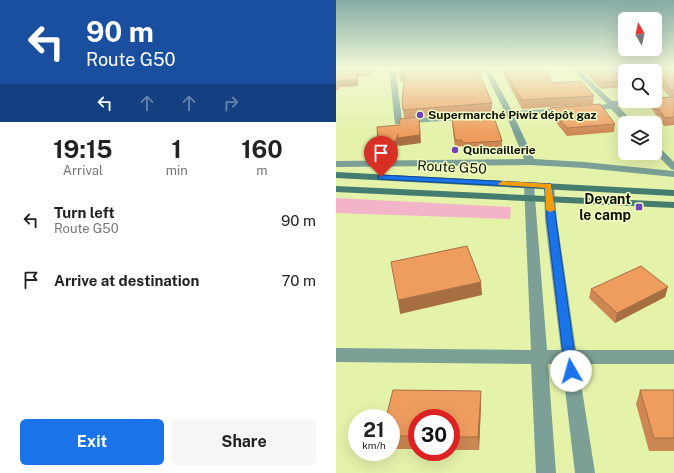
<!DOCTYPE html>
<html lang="en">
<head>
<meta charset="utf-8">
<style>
	body { margin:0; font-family:"Public Sans",sans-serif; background:#f6f6f6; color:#222; height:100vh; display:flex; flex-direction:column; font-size:15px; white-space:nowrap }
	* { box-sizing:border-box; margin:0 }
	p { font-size:13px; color:#767676 }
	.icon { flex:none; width:22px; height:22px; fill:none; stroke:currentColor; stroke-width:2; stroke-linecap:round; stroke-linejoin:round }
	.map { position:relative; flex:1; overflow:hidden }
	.side { display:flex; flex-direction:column; background:#fff; width:336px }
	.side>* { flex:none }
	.guide { background:#1a4fa0; color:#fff; overflow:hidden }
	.needle { width:26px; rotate:351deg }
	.buttons { position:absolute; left:282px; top:12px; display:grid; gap:8px }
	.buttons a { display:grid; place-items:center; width:44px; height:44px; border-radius:6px; background:#fff; box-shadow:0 4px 16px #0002; font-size:20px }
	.speed { position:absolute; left:12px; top:409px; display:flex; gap:8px; font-size:20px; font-weight:700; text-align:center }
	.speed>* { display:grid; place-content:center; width:52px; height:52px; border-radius:50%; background:#fff; box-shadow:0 4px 16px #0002; line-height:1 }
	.speed small { font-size:10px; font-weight:400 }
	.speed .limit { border:6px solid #d22; background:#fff; color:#111 }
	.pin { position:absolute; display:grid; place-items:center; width:34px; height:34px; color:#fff; margin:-41px -17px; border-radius:50% 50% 50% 0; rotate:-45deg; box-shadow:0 0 4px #0007 }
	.pin .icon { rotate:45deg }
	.me { position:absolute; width:44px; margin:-22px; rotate:353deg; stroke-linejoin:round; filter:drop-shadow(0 0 3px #0008) }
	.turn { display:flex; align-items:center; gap:14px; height:84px; padding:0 20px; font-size:18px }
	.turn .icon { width:52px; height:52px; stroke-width:2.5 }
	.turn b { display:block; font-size:28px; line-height:34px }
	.lanes { display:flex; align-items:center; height:38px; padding:0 20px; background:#0003; justify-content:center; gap:20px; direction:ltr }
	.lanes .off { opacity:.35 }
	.eta { display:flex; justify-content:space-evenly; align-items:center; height:68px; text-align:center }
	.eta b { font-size:24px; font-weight:700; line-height:28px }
	.primary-button { display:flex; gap:8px; margin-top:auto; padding:8px 20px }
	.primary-button a { flex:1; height:46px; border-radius:6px; background:#1a73e8; color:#fff; font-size:16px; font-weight:700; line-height:46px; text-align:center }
	.primary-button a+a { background:#f6f6f6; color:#222 }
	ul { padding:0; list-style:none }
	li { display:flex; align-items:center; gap:12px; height:60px; padding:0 20px }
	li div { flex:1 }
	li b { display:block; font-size:15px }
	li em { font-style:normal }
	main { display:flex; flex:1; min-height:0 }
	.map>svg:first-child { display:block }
</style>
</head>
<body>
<main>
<section class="side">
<div class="guide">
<div class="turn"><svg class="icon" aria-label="left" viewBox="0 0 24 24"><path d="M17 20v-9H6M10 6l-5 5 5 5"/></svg><div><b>90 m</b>Route G50</div></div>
<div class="lanes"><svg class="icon" aria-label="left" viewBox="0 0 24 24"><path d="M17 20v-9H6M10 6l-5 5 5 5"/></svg><svg class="icon off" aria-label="ahead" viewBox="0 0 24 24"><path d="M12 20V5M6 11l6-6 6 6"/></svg><svg class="icon off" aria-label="ahead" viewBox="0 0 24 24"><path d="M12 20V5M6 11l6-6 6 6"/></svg><svg class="icon off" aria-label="right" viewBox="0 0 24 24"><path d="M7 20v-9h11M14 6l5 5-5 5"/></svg></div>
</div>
<div class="eta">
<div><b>19:15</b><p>Arrival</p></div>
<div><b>1</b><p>min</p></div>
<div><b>160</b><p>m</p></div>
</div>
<ul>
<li><svg class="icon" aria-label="left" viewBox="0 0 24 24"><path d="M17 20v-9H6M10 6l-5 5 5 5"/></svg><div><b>Turn left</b><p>Route G50</p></div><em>90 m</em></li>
<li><svg class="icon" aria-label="arrive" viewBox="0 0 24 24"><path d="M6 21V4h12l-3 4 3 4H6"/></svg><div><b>Arrive at destination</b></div><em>70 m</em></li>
</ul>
<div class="primary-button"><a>Exit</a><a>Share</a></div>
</section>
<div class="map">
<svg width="338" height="473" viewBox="0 0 338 473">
	<rect width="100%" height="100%" fill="#e4f2aa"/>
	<polygon fill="#f3b4c9" points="0,198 175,207 174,219 0,213"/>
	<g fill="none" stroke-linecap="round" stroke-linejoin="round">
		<g fill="#7ca096" fill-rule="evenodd">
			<polygon points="53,68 59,68 66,119 169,112 147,68 153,68 176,111 229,108 233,110 229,112 178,116 198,159 248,162 338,171 338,177 248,168 194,165 0,167 0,161 188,159 171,117 59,124"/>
			<polygon points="235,68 241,68 276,101 319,101 319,99 338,99 338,103 281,105 298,123 289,123 275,109 247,111 247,107 271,104"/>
			<polygon points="319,145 322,146 338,162 338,170 335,169 319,153"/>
			<polygon points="193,182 198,185 211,350 225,350 209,220 208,186 213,183 218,186 221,220 240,350 338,350 338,364 242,364 259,473 239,473 226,364 212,364 220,473 200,473 195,364 0,362 0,348 195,350 188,185"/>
		</g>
		<g fill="#447c6f" fill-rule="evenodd">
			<polygon points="0,172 338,190 338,196 0,178"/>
			<polygon points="0,186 338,202 338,208 0,192"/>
		</g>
	</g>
	<g fill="#cd8752">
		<polygon points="0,68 36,68 36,76 22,77 22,86 3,87 3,90 0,90"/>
		<polygon points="64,68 156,103 156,112 68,118 66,101 68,81 64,81 63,74"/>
		<polygon points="164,68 207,68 217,83 258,96 257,104 186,109"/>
		<polygon points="245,68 338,68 338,125 328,126 313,105 314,101 319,101 334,97 322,83 289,71 289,87 265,89"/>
		<polygon points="319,83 324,90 323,98 319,98"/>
		<polygon points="214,108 279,124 278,132 231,136 214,115"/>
		<polygon points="116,123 166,141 166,147 128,149 126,146 119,147"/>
		<polygon points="255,289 329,297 279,323 253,298"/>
		<polygon points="304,390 338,390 338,451 313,451 300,404"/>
		<polygon points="145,405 143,450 115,450 115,418 81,418 81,449 55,449 55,418"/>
	</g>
	<g fill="#a76e42">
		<polygon points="35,68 36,68 36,76 35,70"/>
		<polygon points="21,71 22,77 22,86 3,87 3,90 1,83 2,81"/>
		<polygon points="83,117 85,143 63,146 62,144 61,149 44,151 42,143 62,134"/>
		<polygon points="145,282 146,295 64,314 62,300"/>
		<polygon points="332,287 329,297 279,323 281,313"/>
		<polygon points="145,391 145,405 143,450 142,437"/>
	</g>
	<g fill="#ee9d5f" stroke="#a76e42">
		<polygon points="0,68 35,68 35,70 21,71 21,79 2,81 1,83 0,83"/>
		<polygon points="64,68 141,68 156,103 67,110 66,101 69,74 63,74"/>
		<polygon points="168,68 207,68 217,83 245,81 258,96 186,100"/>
		<polygon points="252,68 338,68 338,90 335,90 324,76 320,75 319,83 319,71 289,71 289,81 266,82"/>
		<polygon points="319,83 324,90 321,90 319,92"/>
		<polygon points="338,97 338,117 329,118 317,101 319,101 319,98"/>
		<polygon points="264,104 279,124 231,128 214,108"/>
		<polygon points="157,114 166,141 127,143 126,140 119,140 116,117"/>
		<polygon points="83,117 84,135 61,138 62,134 60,141 42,143 41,127 63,125 64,119"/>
		<polygon points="131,246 145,282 62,300 55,262"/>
		<polygon points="305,266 332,287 281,313 255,289"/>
		<polygon points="57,390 145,391 142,437 115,437 115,418 81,418 81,436 55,436 55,418 50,418"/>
		<polygon points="304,390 338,390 338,438 318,438"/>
	</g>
	<linearGradient id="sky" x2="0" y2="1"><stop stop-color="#85aca4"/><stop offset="0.51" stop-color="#f3f9d9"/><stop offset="1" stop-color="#f3f9d9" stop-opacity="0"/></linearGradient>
	<rect width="338" height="134" fill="url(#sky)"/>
	<polygon fill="#1a73e8" stroke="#114b97" points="45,175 215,184 241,371 240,375 235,376 231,375 229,371 211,220 209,188 42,179 41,177"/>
	<polygon fill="#f59e0b" points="166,181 215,184 219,210 214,212 210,210 209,188 163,185 162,184"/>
	<g fill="#7143bb" stroke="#f2fec5" stroke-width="1.5">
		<circle cx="84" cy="115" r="4"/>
		<circle cx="119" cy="150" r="4"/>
		<rect x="299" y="203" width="8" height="8" rx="2"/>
	</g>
	<g text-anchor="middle" stroke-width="3" stroke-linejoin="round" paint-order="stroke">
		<g font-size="12" font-weight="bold" fill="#0e1100" stroke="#f2fec5" text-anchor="start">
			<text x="92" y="119">Supermarché Piwiz dépôt gaz</text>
			<text x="127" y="154">Quincaillerie</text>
		</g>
		<g font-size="14" fill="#0e1100" stroke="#f2fec5">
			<text transform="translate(116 167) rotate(3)" y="5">Route G50</text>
		</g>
		<g font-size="14" font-weight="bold" fill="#0e1100" stroke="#f2fec5" text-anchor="end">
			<text x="295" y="204">Devant<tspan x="295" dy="16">le camp</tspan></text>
		</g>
	</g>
</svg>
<div class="buttons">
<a><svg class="needle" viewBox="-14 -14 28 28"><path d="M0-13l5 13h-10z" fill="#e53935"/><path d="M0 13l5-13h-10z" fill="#767676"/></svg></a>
<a><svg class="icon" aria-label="search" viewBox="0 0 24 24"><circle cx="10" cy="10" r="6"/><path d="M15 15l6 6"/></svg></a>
<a><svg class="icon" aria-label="layers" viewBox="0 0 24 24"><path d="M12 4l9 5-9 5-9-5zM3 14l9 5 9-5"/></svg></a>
</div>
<div class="speed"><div>21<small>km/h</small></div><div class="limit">30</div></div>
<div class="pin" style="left:45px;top:177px;background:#d93025"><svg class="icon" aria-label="arrive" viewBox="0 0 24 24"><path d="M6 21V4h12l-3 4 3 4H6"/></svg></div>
<svg class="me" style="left:235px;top:371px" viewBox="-20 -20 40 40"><circle r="19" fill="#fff"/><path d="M0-13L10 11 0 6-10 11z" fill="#1a73e8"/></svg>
</div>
</main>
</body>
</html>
